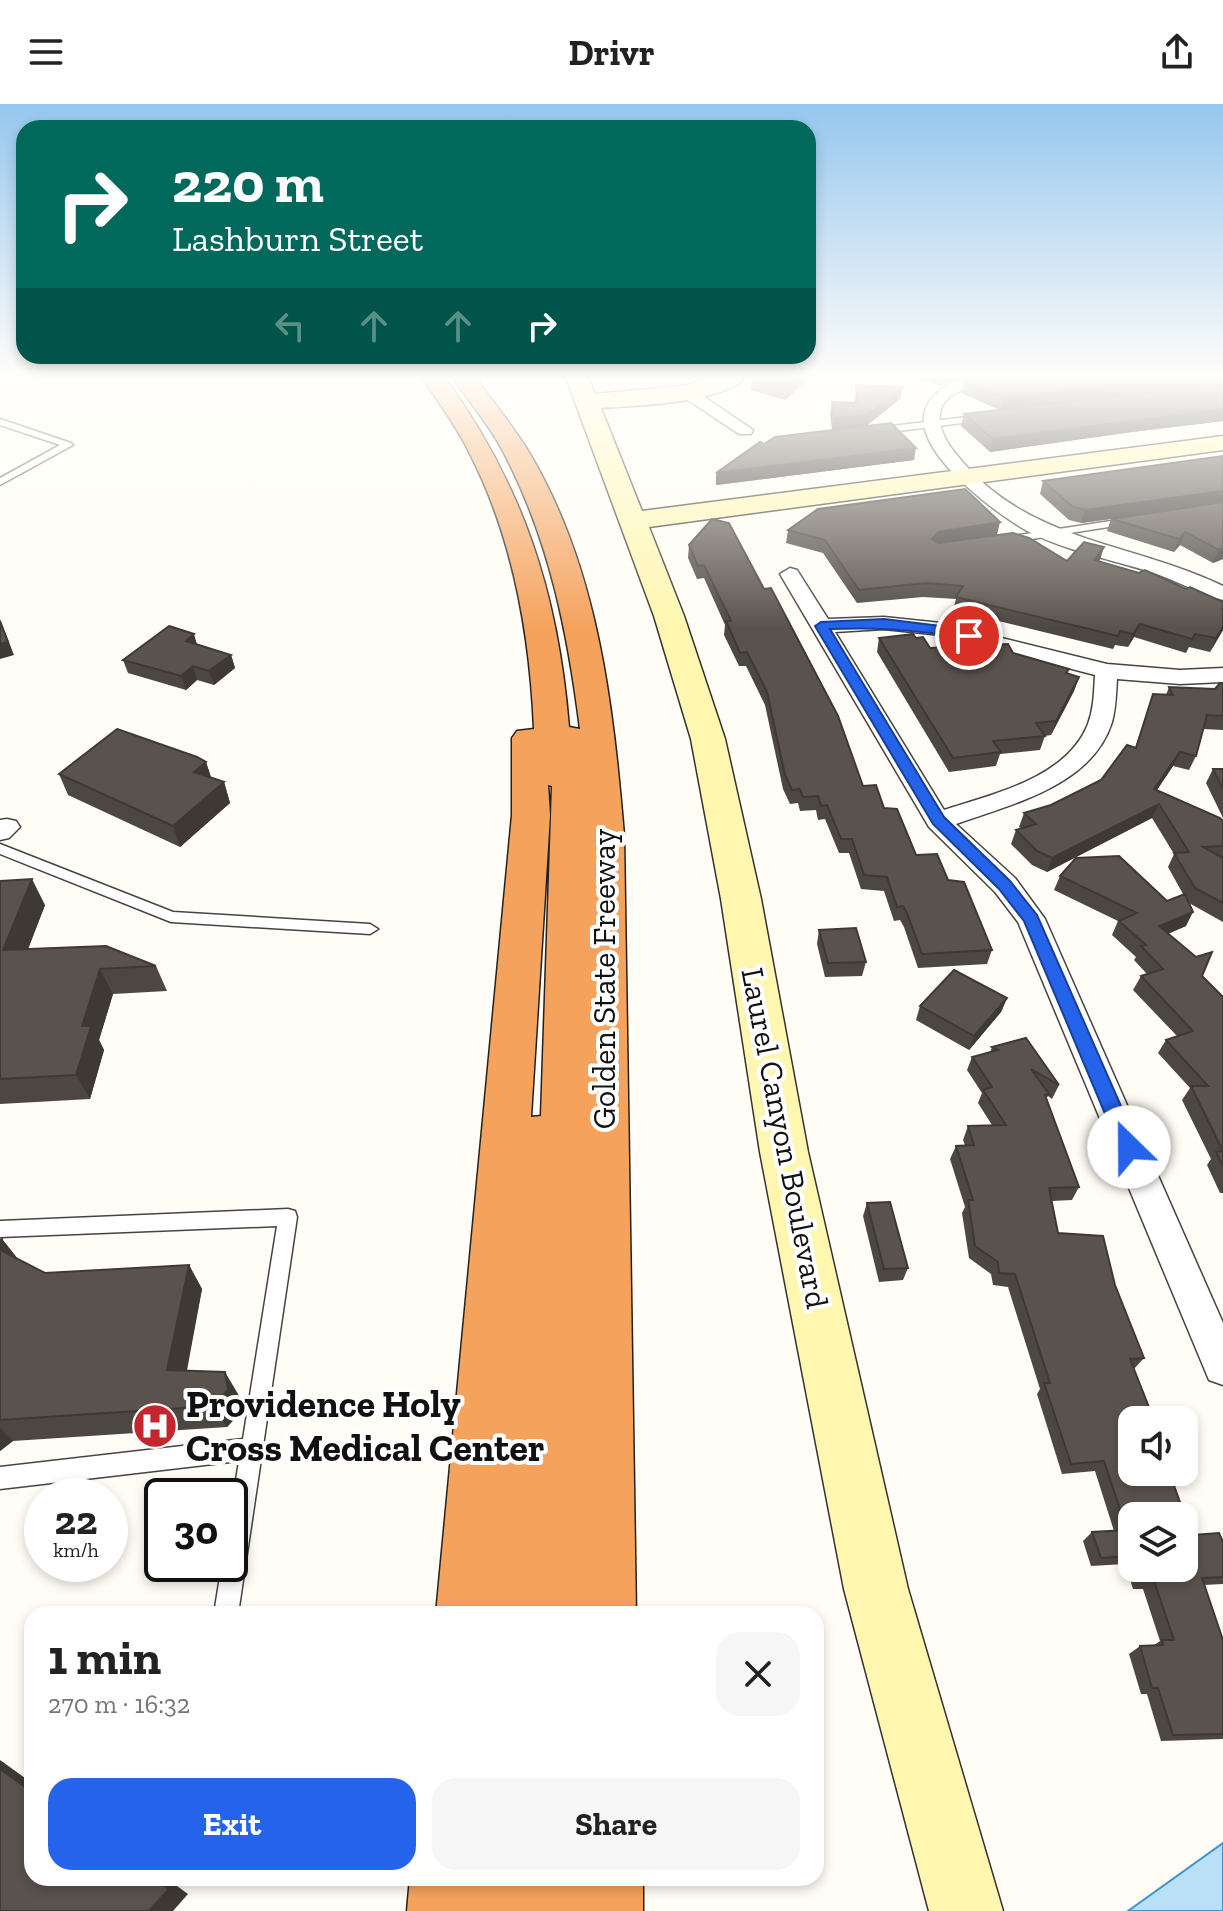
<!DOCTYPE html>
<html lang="en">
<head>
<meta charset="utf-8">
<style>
	body { margin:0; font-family:"Zilla Slab",serif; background:#f6f6f6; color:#222; height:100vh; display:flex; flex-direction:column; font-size:30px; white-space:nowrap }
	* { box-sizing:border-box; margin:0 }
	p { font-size:26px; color:#767676 }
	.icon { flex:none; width:44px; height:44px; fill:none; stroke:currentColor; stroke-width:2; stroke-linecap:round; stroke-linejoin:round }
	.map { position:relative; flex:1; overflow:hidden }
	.sheet { position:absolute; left:24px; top:1502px; width:800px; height:280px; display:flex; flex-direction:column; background:#fff; border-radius:24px; box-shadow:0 4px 12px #0003 }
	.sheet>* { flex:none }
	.top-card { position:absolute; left:16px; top:16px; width:800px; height:244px; border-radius:24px; box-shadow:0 4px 12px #0003; background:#00695c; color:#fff; overflow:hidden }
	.buttons { position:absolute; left:1118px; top:1302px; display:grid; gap:16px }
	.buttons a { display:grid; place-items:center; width:80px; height:80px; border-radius:16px; background:#fff; box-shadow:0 4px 12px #0003; font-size:40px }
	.speed { position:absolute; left:24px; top:1374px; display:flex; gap:16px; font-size:40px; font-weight:700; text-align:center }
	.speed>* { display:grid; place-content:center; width:104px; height:104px; border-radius:50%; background:#fff; box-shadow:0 4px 12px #0003; line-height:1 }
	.speed small { font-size:20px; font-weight:400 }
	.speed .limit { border:4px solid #111; border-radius:12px; background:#fff; color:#111 }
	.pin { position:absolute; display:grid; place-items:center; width:68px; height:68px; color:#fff; margin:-34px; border:4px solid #fff; border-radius:50%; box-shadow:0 2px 8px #0007 }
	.me { position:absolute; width:88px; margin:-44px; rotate:337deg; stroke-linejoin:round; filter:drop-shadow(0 0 6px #0008) }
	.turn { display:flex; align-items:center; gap:28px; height:168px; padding:0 24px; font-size:36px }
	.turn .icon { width:104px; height:104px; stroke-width:2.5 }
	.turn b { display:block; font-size:56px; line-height:68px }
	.lanes { display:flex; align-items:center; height:76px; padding:0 24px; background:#0003; justify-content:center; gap:40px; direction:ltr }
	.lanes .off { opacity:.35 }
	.round { display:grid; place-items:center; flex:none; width:84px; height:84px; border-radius:24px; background:#f6f6f6 }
	.overview { display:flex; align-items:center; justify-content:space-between; height:136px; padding:0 24px }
	h1 { font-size:48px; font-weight:700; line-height:60px }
	.cta { display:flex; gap:16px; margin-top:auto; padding:16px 24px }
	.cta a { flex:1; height:92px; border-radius:24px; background:#2563eb; color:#fff; font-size:32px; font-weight:700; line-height:92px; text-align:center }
	.cta a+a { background:#f6f6f6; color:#222 }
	header { display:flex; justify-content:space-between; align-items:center; height:104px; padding:0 24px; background:#fff; font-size:36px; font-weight:700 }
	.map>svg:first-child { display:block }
</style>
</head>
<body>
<header><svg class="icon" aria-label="menu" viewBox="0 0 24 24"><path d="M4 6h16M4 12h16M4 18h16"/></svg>Drivr<svg class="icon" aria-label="share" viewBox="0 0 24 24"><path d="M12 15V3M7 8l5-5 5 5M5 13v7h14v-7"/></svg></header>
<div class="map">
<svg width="1223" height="1807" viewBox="0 0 1223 1807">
	<rect width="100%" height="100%" fill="#fffdf5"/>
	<polygon fill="#b9e0f7" stroke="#3f96cf" stroke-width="2" points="1223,1739 1223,1807 1128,1807"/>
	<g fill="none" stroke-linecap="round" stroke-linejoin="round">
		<g stroke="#444" stroke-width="3">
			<g id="lane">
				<polygon points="983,311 987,314 986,316 875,330 871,327 875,324"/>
				<polygon points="0,315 71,339 73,341 0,381 0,374 60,341 0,321"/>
				<polygon points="1130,414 1134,415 1134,419 1007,439 1002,436 1007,433"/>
				<polygon points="0,740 173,808 370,820 378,825 370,830 171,818 0,750"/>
				<polygon points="288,1105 295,1107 297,1113 238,1510 214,1510 222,1460 230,1460 230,1414 239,1357 0,1385 0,1363 243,1335 277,1122 0,1133 0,1117"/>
			</g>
		</g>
		<g stroke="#444" stroke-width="3">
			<g id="street">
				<path d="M968 271H991C977 284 949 284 941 305 936 321 947 339 956 350 1026 439 1130 437 1223 482V496C1200 490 1177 477 1154 469 1114 456 1070 448 1031 429 1000 413 908 346 926 304 933 287 952 278 968 271Z"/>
				<polygon points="688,284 694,286 753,326 751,330 739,330 682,292 680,289"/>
				<path d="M790 464 797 466 828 515 884 513 941 519 1107 560 1180 566 1223 564V578L1180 580 1117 575C1116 589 1116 604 1112 618 1092 682 1012 700 956 720L1015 774 1045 815 1223 1219V1281L1209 1276 1018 818 995 788 929 723 780 470ZM884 525 941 531 1095 571C1094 587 1094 604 1088 620 1067 674 993 690 944 706L835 528Z"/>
				<polygon points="7,715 16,717 20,723 9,734 0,736 0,716"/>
			</g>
		</g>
		<g stroke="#333" stroke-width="3">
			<path id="secondary" d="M565 271H587L595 290 683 282 718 271H748C727 299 635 302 601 304L642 407 1223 332V346L649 423 684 512 725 635 761 795 808 1048 908 1485 1003 1807H929L844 1485 760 1048 721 795 691 635 654 512Z"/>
		</g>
		<g stroke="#222" stroke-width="3">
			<g id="highway">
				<path d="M420 271H443C523 381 558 488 569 623L580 625C568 530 550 439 506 353 492 324 469 298 451 271H474C492 297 514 323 530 350 598 465 613 600 624 731L636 1510H436L512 711V634L517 627 534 625C530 530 513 433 469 348 456 321 437 296 420 271ZM548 681 552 682 541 1012 531 1013 550 711Z"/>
				<polygon points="410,1774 643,1774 643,1807 407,1807"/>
			</g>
		</g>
		<use href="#lane" fill="#fff" fill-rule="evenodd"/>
		<use href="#street" fill="#fff" fill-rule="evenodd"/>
		<use href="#secondary" fill="#fff6b0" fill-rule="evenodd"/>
		<use href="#highway" fill="#f5a25d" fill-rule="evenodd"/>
	</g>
	<g fill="#4d4742" fill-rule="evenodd">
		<polygon points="760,271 812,271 785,296 751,286 752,274"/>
		<polygon points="907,271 962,271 940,282"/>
		<polygon points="1223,271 1223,279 1000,306 961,289 964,278"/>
		<polygon points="1223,280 1223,317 1132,328 990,348 961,322 964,310"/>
		<polygon points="856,281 900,295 866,322 914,356 716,381 764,340 832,326 830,310 832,298 855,298"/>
		<polygon points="1223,352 1223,455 1213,459 1180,441 1174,448 1107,427 1111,415 1081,419 1069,416 1040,390 1043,377"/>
		<polygon points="712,415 863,682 884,704 916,751 948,776 992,846 987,860 918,864 904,823 900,816 894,817 884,787 861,785 849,749 839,749 825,715 818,716 816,706 800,707 798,699 790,700 783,685 765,601 746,562 739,562 724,531 725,521 704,474 697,475 688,454 689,441"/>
		<polygon points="788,426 997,431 1067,457 1099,457 1223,498 1223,526 1210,548 1189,543 1186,549 1134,533 1128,543 1115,541 1113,545 953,506 956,495 923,493 857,499 823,449 786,439"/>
		<polygon points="879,534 916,534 930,544 1013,549 1069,565 1067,570 1079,573 1074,587 1051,631 1045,632 1040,646 1000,650 996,662 949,668 877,548"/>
		<polygon points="198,541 231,551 235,564 214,581 197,576 186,586 128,569 123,556"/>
		<polygon points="1223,580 1223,626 1203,625 1196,652 1189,666 1173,662 1157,686 1223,717 1223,818 1189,799 1186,822 1168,830 1202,872 1223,893 1223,1089 1220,1089 1207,1061 1211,1055 1182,996 1190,984 1158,949 1166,936 1177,932 1133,886 1141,872 1147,870 1134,856 1136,853 1112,831 1118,817 1054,786 1060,772 1167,797 1183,790 1168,763 1174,750 1152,714 1047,768 1032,761 1011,740 1016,726 1021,724 1019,723 1024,709 1051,701 1101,676 1135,644 1153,590 1166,591 1169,583 1215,585"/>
		<polygon points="206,658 211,674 224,678 230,699 180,743 68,691 59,670"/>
		<polygon points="1213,665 1223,665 1223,714 1206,679"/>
		<polygon points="0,777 45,801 28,845 156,862 167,887 113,890 99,936 104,946 90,995 0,1000"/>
		<polygon points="819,826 866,858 862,872 825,873 817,840"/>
		<polygon points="1007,894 1001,908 969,946 916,916 920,902"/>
		<path d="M992 943 1059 981 1052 995 1048 992 1046 995 1079 1083 1072 1096 1052 1097 1058 1129 1115 1181 1144 1254 1134 1265 1132 1368H1184V1336L1193 1360 1183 1369 1169 1370 1192 1431 1223 1438V1480L1204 1481 1223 1536V1635L1161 1637 1147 1590H1141L1129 1550 1140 1542H1153L1160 1537 1143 1485H1133L1125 1460 1091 1462 1083 1437 1092 1428 1114 1427 1095 1367 1062 1370 1037 1290 1040 1285 1008 1183 993 1181 991 1170 969 1154 962 1109 965 1103 950 1055 956 1042 965 1041 963 1036 968 1022 992 1021 978 999 982 989 967 966 972 953 990 949ZM1132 1412 1184 1464H1132Z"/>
		<polygon points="867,1099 908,1164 903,1176 879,1178 863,1112"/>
		<polygon points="2,1135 18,1155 45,1169 189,1161 202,1185 186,1267 238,1290 242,1307 227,1323 13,1337 0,1347 0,1136"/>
	</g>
	<g fill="#3f3936">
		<polygon points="800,271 812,271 785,296 786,284"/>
		<polygon points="943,271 962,271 940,282"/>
		<polygon points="1196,271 1223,271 1223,279 1000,306 1003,294"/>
		<polygon points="903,283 900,295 866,322 832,326 834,314"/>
		<polygon points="1223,305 1223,317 1132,328 990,348 993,335"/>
		<polygon points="916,344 914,356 716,381 716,369"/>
		<polygon points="1223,387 1223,399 1081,419 1085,406"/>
		<polygon points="1000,418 997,431 935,441 932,435 938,428"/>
		<polygon points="1185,428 1180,441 1174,448 1179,435"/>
		<polygon points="1104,443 1100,456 1090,469 1094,456"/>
		<polygon points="1223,444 1223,455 1213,459 1219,446"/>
		<polygon points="0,515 14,551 0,555"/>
		<polygon points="1140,520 1134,533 1128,543 1133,530"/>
		<polygon points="1223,523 1223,526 1210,548 1216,534"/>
		<polygon points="194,530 198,544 186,537"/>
		<polygon points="231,551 235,564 214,581 209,567"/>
		<polygon points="193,562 197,576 186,586 181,572"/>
		<polygon points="1079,573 1074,587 1051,631 1056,617"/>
		<polygon points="1180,648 1173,662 1148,699 1154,685"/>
		<polygon points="206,658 213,679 194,668"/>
		<polygon points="224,678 230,699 180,743 173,722"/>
		<polygon points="1159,700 1152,714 1047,768 1052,754"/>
		<polygon points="32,775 45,801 18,871 3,846"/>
		<polygon points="1193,808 1186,822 1152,836 1159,822"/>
		<polygon points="100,865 113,890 99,936 104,946 90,995 76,971 82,922"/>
		<polygon points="1007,894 1001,908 969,946 974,932"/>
		<polygon points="2,1135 21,1159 2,1147"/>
		<polygon points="189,1161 202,1185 183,1288 167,1266"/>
		<polygon points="225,1268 238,1290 242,1307 227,1323 213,1302"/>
		<polygon points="0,1324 13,1337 0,1347"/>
		<polygon points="0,1656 32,1679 32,1688 0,1665"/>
		<polygon points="153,1774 166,1774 188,1790 173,1807 149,1807"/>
	</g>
	<g fill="#5a524d" stroke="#3f3936" stroke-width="2">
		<polygon points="760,271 800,271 786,284 752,274"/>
		<polygon points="979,271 1196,271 1003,294 964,278"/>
		<polygon points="1223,280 1223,305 993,335 964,310"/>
		<polygon points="856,281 903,283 868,310 834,314 832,298 858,299"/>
		<polygon points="891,319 916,344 716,369 760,338 764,340 775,333"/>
		<polygon points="1223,352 1223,387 1085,406 1073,403 1043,377"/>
		<polygon points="965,385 1000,418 938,428 932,435 938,439 1013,429 1029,434 1067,457 1084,438 1104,443 1094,456 1139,469 1145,466 1186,485 1190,483 1223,498 1223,504 1221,505 1223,505 1223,523 1216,534 1195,530 1192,535 1140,520 1133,530 1120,527 1118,532 956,493 963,482 926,479 859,486 825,436 788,426 818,405"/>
		<polygon points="1223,398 1223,444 1219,446 1185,428 1179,435 1112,415"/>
		<polygon points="712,415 729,419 764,485 771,484 838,612 863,682 876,681 884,704 897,705 916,751 937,750 948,776 964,778 992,846 922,850 907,809 903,802 897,803 887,773 864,771 852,735 841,735 827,701 821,702 818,692 803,693 800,685 792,686 785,671 767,588 747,548 740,549 726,517 731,517 704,461 698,462 689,441"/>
		<polygon points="0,517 8,538 0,540"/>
		<polygon points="169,522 194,530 186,537 231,551 209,567 193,562 181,572 123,556"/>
		<polygon points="913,530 916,534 923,533 930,544 1008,540 1013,549 1069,565 1066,569 1079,573 1056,617 1036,619 1045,632 993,637 1001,648 953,654 879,534"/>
		<polygon points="1220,579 1223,580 1223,612 1207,611 1196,652 1180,648 1154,685 1220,714 1223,717 1223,742 1203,743 1223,754 1223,799 1195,784 1174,749 1189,748 1159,700 1052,754 1037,747 1016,726 1036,720 1024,709 1051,701 1101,676 1127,641 1136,644 1153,590 1173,591 1169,583 1215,585"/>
		<polygon points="117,625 197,653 206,658 194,668 224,678 173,722 59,670"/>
		<polygon points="1213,665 1223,665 1223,685"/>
		<polygon points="1119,752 1167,797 1185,790 1193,808 1159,822 1196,853 1212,848 1202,872 1223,893 1223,1047 1191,982 1208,982 1166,936 1193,927 1141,872 1163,865 1141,842 1146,841 1119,817 1137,809 1060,772 1076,754"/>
		<polygon points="32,775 3,846 106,842 156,862 100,865 82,922 91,922 76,971 0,975 0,777"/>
		<polygon points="856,824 866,858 828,859 819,826"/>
		<polygon points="954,866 1007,894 974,932 920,902"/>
		<polygon points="1026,934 1059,981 1031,965 1049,990 1045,991 1079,1083 1049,1084 1058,1129 1103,1132 1115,1181 1144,1254 1130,1255 1154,1316 1132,1316 1132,1368 1169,1368 1192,1431 1219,1429 1223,1438 1223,1473 1202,1474 1223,1536 1223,1630 1173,1631 1158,1584 1152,1584 1140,1542 1163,1541 1162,1536 1174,1536 1154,1477 1144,1477 1140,1464 1184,1464 1184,1412 1132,1412 1132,1452 1101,1454 1092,1428 1127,1426 1104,1357 1071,1360 1044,1279 1050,1279 1015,1170 999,1169 998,1158 975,1142 968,1096 973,1096 956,1042 974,1041 968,1022 1006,1021 983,986 992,983 972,953 998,946 992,943"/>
		<polygon points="1223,1047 1223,1062 1216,1048"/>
		<polygon points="890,1098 908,1164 884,1165 867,1099"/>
		<polygon points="2,1135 2,1147 45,1169 189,1161 167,1266 225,1268 228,1286 213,1302 0,1316 0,1136"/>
		<polygon points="1184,1336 1193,1360 1184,1360"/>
		<polygon points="0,1665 32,1688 32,1774 153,1774 169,1785 149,1807 0,1807"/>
	</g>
	<linearGradient id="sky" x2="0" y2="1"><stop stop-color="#95c6ee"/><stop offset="0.52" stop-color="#fffefa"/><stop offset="1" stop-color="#fffefa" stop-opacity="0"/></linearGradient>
	<rect width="1223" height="524" fill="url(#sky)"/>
	<path fill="#2563eb" stroke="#184099" stroke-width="2" d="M884 515 941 522 975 532 969 536C922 525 877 523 830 525L944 713 1010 777 1037 811 1139 1043 1136 1049 1129 1052 1122 1049 1119 1043 1024 817 999 785 933 720 815 522 821 518Z"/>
	<defs>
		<g id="hospital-disc" transform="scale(2.3)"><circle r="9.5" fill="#c4262e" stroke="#fff"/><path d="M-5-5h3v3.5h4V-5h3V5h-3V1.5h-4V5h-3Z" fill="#fff"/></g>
	</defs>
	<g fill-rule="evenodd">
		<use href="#hospital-disc" x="155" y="1322"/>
	</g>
	<g text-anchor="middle" stroke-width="8" stroke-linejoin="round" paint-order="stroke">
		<g font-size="32" fill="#111" stroke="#fff">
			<text transform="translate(604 875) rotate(-90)" y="11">Golden State Freeway</text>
			<text transform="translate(785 1034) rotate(79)" y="11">Laurel Canyon Boulevard</text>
		</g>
		<g font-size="38" font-weight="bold" fill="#111" stroke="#fff" text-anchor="start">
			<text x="186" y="1313">Providence Holy<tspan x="186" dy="44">Cross Medical Center</tspan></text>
		</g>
	</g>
</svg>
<div class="buttons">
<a><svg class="icon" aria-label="sound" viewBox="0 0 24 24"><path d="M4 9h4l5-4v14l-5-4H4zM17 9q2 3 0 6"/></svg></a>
<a><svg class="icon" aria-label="layers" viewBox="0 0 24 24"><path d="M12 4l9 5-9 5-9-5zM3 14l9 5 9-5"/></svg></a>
</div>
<div class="speed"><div>22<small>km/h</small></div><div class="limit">30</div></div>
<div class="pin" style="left:969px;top:532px;background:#d93025"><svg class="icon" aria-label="arrive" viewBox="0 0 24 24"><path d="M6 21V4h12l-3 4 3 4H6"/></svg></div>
<svg class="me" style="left:1129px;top:1043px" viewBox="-20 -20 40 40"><circle r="19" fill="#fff"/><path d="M0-13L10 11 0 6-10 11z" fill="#2563eb"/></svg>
<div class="top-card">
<div class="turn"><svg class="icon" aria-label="right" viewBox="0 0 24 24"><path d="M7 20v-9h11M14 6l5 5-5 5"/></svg><div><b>220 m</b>Lashburn Street</div></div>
<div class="lanes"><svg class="icon off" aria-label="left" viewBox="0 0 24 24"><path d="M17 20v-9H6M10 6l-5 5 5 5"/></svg><svg class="icon off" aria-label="ahead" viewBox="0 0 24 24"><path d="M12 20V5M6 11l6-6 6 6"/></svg><svg class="icon off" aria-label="ahead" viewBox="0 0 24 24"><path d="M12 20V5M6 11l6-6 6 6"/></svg><svg class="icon" aria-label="right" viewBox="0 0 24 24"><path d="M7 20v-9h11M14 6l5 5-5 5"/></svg></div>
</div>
<section class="sheet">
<div class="overview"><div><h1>1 min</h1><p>270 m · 16:32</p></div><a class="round"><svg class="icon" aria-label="close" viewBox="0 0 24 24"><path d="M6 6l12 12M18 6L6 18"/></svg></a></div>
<div class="cta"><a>Exit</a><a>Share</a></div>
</section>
</div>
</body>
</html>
